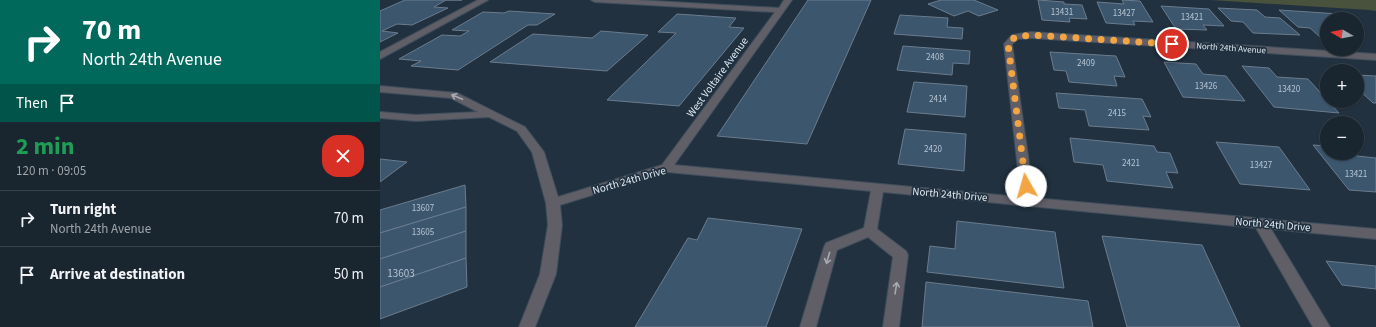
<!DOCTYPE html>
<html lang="en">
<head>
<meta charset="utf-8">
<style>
	body { margin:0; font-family:"Source Sans 3",sans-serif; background:#26313b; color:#f1f3f6; height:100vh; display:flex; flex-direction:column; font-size:15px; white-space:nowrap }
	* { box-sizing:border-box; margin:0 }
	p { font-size:13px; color:#9fa5aa }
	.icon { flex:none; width:22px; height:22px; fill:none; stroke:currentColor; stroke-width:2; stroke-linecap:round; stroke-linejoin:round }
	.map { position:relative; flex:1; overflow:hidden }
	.details { display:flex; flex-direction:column; background:#19252f; width:380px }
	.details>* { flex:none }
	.guide { background:#00695c; color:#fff; overflow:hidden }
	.needle { width:26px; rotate:279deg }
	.fabs { position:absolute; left:940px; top:12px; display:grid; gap:8px }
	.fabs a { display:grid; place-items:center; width:44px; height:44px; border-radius:50%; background:#19252f; box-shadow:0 1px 3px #0004,0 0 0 1px #37424b; font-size:20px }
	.pin { position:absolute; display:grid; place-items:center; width:34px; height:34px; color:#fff; margin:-17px; border:2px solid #fff; border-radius:50%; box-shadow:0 1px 4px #0007 }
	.me { position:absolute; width:44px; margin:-22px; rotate:353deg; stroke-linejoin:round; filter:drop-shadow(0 0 3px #0008) }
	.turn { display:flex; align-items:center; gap:14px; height:84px; padding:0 16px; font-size:18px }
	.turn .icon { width:52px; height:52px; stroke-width:2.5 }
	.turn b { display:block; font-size:28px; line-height:34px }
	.then { display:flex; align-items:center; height:38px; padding:0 16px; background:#0003; gap:8px; font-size:15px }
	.round { display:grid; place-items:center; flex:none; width:42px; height:42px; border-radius:16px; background:#26313b }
	.headline { display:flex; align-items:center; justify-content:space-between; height:68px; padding:0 16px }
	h1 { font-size:24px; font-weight:700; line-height:30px; color:#1e9e55 }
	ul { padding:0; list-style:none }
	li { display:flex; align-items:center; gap:12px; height:56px; padding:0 16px; border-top:1px solid #37424b }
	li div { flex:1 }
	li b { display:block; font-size:15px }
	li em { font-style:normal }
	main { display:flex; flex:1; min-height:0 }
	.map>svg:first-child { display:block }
</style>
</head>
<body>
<main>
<section class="details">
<div class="guide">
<div class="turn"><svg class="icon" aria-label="right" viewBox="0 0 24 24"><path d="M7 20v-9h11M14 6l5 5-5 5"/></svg><div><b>70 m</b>North 24th Avenue</div></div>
<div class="then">Then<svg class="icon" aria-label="arrive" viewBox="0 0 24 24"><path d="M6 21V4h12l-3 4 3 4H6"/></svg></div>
</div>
<div class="headline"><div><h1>2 min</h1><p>120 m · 09:05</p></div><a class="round" style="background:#d93025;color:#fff"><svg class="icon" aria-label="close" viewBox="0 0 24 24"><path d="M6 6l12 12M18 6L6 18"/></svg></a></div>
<ul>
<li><svg class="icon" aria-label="right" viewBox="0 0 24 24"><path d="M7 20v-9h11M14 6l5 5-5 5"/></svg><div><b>Turn right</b><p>North 24th Avenue</p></div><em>70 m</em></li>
<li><svg class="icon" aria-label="arrive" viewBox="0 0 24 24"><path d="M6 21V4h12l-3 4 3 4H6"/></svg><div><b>Arrive at destination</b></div><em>50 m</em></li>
</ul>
</section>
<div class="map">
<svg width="996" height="327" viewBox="0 0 996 327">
	<rect width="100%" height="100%" fill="#21313f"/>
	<polygon fill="#48523c" points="830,0 996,0 996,11 989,10"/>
	<g fill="#3c566e" stroke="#6a7c8d">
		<polygon points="25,0 82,0 66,0 54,7 68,8 32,25 17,24 2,31 18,33 0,42 0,11"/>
		<polygon points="428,0 491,0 427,144 337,136"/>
		<polygon points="561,0 594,0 618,10 599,16 588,11 574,16 548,4"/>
		<polygon points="658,0 684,2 684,4 702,5 707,19 689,18 690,22 662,20"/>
		<polygon points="742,0 760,1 773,22 753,21 755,25 726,23 717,2 744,4"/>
		<polygon points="781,6 829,9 844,26 823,25 827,30 796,29"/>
		<polygon points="838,8 877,10 885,17 900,18 920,35 873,33 863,22 851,21"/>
		<polygon points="899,10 960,14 967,19 947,19 947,38 941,38 930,28 918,27"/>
		<polygon points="129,11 175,14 157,25 148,25 78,70 31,66 41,61 19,59 62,35 80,36 89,31 72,30 103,12 124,13"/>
		<polygon points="297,14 356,18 349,27 364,28 299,106 227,100 296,33 278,32"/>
		<polygon points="520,15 568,18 567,27 583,28 582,39 514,34"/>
		<polygon points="221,31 268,35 227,71 110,62 153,34 212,38"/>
		<polygon points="523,46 590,51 589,64 573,63 572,75 517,70"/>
		<polygon points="670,52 736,56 745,77 734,76 737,86 689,82 686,71 674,70"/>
		<polygon points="784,62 816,64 823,74 846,76 865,101 803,97"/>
		<polygon points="862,66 889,68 897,77 928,79 959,113 894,107"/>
		<polygon points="977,75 996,76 996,103 993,103 977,88"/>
		<polygon points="534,82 587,86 585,117 527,112"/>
		<polygon points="676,93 762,99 771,117 763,116 769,130 709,126 705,110 679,108"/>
		<polygon points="525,129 586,134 584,171 518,164"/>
		<polygon points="690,138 774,146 777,152 790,153 798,173 786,172 793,188 727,181 723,165 694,162"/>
		<polygon points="836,142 899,147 930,190 860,184"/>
		<polygon points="933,145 947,146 947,153 974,153 977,156 996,158 996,192 969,190"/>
		<polygon points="0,159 27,162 0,182"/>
		<polygon points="85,185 86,207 0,233 0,210"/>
		<polygon points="86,207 86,231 0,259 0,233"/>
		<polygon points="328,218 422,229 386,327 255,327 308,238 317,240"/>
		<polygon points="577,221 675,232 684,288 547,272 550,246 575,249"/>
		<polygon points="86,231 86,258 0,287 0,259"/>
		<polygon points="722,236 822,245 860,327 747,327"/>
		<polygon points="86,258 87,287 0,319 0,287"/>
		<polygon points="946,261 996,266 996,289 962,285"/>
		<polygon points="546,282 708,301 713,327 542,327"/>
	</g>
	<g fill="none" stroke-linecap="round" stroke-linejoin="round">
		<g stroke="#3f4e5c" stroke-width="2">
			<g id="minor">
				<polygon points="98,0 108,0 0,59 0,52"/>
				<polygon points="211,0 256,0 399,8 404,0 412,0 294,165 641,197 624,44 632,35 651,32 996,54 996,60 651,38 638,39 632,44 654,198 996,229 996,239 891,229 950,327 933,327 876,228 503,192 497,229 526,251 528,255 519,327 503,327 513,257 488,237 457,250 436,327 420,327 444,247 446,243 484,228 491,191 287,172 180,205 182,225 176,274 155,327 139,327 160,274 168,225 166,203 152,152 137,131 109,117 36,121 0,118 0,112 36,115 98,112 71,98 0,92 0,86 77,93 145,127 164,152 178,197 282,165 395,12 215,2"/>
			</g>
		</g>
		<use href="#minor" fill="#605e67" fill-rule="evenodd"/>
	</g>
	<defs><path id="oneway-shaft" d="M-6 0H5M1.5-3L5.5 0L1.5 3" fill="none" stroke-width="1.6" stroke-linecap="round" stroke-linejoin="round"/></defs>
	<g stroke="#a6aab3">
		<use href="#oneway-shaft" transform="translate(77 97) rotate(-157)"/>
		<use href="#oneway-shaft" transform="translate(448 258) rotate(106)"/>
		<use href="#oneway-shaft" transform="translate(516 288) rotate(-81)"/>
	</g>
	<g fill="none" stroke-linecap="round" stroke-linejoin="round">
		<polyline stroke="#f3a443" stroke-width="7" stroke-dasharray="0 12.6" points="646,186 628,44 635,37 651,35 792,44"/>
	</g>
	<g text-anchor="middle" stroke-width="3.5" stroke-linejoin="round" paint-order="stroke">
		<g font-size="9" fill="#b6c4d1">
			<text x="682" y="15">13431</text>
			<text x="744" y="16">13427</text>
			<text x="812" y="20">13421</text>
			<text x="555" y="60">2408</text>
			<text x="706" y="66">2409</text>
			<text x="826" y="89">13426</text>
			<text x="909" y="92">13420</text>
			<text x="558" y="102">2414</text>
			<text x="737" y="116">2415</text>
			<text x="553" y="152">2420</text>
			<text x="751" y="166">2421</text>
			<text x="881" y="168">13427</text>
			<text x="976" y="177">13421</text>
			<text x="43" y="211">13607</text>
			<text x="43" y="235">13605</text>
		</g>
		<g font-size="9" fill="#dfe9f2" stroke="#21313f">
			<text transform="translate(851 48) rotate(4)" y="3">North 24th Avenue</text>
		</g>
		<g font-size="11" fill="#dfe9f2" stroke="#21313f">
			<text transform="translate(337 77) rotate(-54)" y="4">West Voltaire Avenue</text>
			<text transform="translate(249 180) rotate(-16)" y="4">North 24th Drive</text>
			<text transform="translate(570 194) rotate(5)" y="4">North 24th Drive</text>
			<text transform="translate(893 224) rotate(5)" y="4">North 24th Drive</text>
		</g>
		<g font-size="11" fill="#b6c4d1">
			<text x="21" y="277">13603</text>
		</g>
	</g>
</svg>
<div class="fabs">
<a><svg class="needle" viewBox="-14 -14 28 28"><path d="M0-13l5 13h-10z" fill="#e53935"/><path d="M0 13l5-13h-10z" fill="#9fa5aa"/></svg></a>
<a>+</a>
<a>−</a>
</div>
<div class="pin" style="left:792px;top:44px;background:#d93025"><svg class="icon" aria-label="arrive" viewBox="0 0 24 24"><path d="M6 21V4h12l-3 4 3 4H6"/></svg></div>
<svg class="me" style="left:646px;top:186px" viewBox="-20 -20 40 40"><circle r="19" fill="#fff"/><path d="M0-13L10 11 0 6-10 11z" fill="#f3a443"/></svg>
</div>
</main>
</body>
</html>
